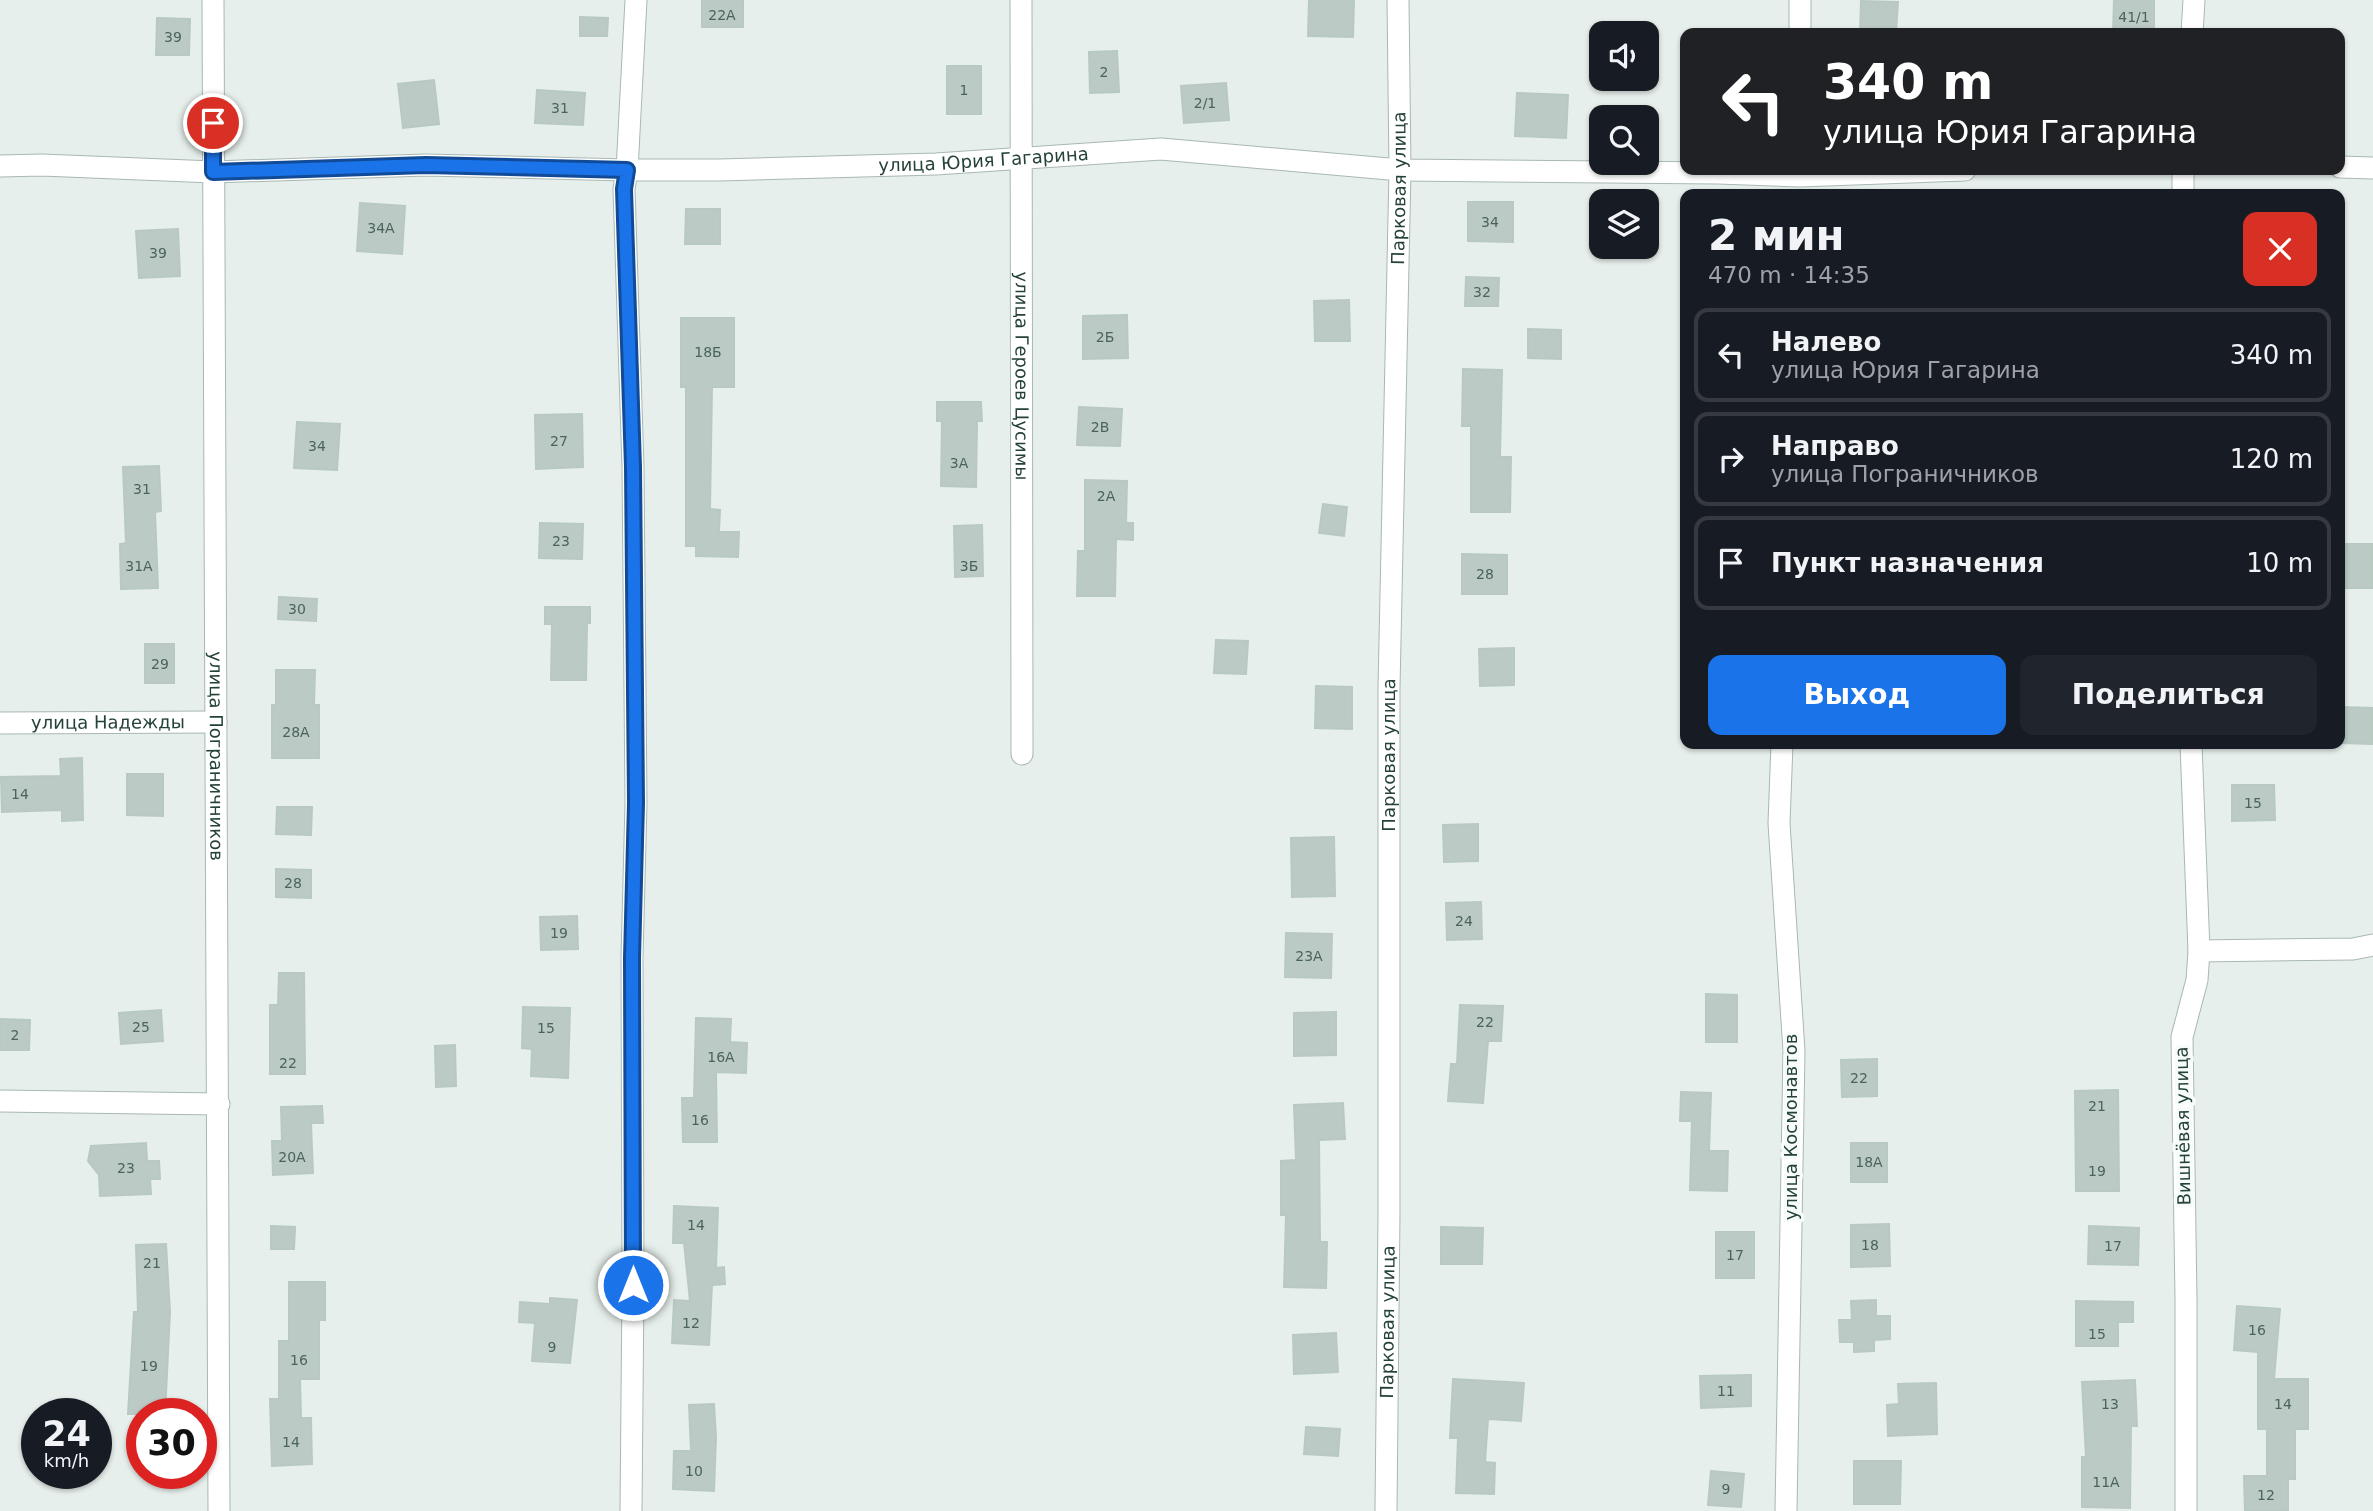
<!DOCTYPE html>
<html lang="ru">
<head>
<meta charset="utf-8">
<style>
	body { margin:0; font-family:"DejaVu Sans",sans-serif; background:#20242c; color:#f1f3f6; height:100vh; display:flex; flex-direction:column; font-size:26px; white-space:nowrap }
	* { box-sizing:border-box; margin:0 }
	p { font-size:23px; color:#9ea1a6 }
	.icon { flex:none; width:38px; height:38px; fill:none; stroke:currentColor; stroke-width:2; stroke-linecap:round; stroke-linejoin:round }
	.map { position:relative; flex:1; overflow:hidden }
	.side { position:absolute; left:1680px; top:189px; width:665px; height:560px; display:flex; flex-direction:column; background:#171b24; border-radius:14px; box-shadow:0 2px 5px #0004 }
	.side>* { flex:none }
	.hud { position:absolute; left:1680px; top:28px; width:665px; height:147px; border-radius:14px; box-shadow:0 2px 5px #0004; background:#202124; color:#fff; overflow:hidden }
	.controls { position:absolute; left:1589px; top:21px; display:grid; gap:14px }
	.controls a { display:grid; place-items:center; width:70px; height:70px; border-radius:14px; background:#171b24; box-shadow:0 2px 5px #0004; font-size:35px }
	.speed { position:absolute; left:21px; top:1398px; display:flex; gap:14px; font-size:35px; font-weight:700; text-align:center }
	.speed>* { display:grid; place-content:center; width:91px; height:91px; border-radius:50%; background:#171b24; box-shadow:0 2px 5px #0004; line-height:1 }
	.speed small { font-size:18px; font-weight:400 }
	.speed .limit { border:10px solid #d22; background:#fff; color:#111 }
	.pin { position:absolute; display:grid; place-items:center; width:60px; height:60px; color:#fff; margin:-30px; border:4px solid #fff; border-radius:50%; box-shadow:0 2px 7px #0007 }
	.me { position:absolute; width:77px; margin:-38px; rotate:0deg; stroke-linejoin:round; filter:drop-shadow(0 0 5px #0008) }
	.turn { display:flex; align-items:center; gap:24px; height:147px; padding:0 28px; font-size:32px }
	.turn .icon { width:91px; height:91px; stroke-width:2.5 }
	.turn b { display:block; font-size:49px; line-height:60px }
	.round { display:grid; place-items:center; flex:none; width:74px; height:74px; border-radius:14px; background:#20242c }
	.overview { display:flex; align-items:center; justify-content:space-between; height:119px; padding:0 28px }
	h1 { font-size:42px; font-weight:800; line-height:52px }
	.primary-button { display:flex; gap:14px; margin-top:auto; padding:14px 28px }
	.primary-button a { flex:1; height:80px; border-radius:14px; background:#1a73e8; color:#fff; font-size:28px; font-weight:800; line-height:80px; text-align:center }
	.primary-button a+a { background:#20242c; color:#f1f3f6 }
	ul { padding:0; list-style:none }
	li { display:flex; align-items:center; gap:21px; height:94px; margin:0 14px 10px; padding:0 14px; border:4px solid #363941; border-radius:14px }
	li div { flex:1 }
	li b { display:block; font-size:26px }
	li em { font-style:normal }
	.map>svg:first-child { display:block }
</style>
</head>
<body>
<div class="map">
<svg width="2373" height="1511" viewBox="0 0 2373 1511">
	<rect width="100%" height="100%" fill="#e6efeb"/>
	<g fill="#bbcac4" stroke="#b8c9c2" stroke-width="2">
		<rect x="702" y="0" width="41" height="27"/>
		<polygon points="1309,0 1354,0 1353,37 1308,36"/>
		<polygon points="2114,0 2154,0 2154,33 2113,33"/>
		<polygon points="1861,1 1898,2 1896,33 1860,33"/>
		<polygon points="580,17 608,18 607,36 580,36"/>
		<polygon points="157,18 190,19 189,55 156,55"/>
		<polygon points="1117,51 1119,92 1090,93 1089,52"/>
		<rect x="947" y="66" width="34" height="48"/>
		<polygon points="434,80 439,124 403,128 398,84"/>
		<polygon points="1226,83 1229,120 1184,123 1181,86"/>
		<polygon points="537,90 585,93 583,125 535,123"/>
		<polygon points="1517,93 1568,95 1566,138 1515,136"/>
		<polygon points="1468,202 1513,202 1513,242 1468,241"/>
		<polygon points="360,203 405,206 402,254 357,251"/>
		<polygon points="686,209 720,209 720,244 685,244"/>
		<polygon points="178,229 180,276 139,278 136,231"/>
		<polygon points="1466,277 1499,278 1498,306 1465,306"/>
		<polygon points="1349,300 1350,341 1315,341 1314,301"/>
		<polygon points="1127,315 1128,358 1083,359 1083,316"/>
		<polygon points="681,318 734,318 734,387 712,387 710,509 720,510 719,532 739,532 738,557 696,556 696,546 686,546 686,387 681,387"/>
		<polygon points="1528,329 1561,330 1561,359 1528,358"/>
		<polygon points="1463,369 1502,370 1500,457 1511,457 1510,512 1471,512 1471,426 1462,426"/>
		<polygon points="937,402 981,402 982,421 977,421 976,487 941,486 942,421 937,421"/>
		<polygon points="1079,407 1122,409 1120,446 1077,445"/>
		<polygon points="582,414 583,467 536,469 535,415"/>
		<polygon points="297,422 340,424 337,470 294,468"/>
		<polygon points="159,466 161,511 155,512 158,588 121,589 120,544 126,543 123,467"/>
		<polygon points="1085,480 1127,481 1126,523 1133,523 1133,540 1116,539 1115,596 1077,596 1078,551 1085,551"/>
		<polygon points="1323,504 1347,507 1344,536 1319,533"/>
		<polygon points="540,523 583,524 582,559 539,558"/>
		<polygon points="982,525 983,576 955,577 954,526"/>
		<rect x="2340" y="544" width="33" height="44"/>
		<polygon points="1462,554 1507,555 1507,594 1462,594"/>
		<polygon points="279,597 317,599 316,621 278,619"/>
		<polygon points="545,607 590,607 590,623 587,623 586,680 551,680 552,624 545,624"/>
		<polygon points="1216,640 1248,641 1246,674 1214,673"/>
		<rect x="145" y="644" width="29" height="39"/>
		<polygon points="1514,648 1514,685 1480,686 1479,649"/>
		<polygon points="276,670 315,670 314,705 319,705 319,758 272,758 272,705 276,705"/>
		<polygon points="1316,686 1352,687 1352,729 1315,728"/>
		<polygon points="2340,707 2373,708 2372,744 2340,743"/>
		<polygon points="82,758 83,820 62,821 62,810 2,812 1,777 61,776 60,759"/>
		<polygon points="127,774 163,774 163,816 127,815"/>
		<polygon points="2232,785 2274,785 2275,820 2232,821"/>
		<polygon points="277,807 312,807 311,835 276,834"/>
		<polygon points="1478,824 1478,861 1444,862 1443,825"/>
		<polygon points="1334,837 1335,896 1292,897 1291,838"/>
		<polygon points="276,869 311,870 311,898 276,897"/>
		<polygon points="1481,902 1482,939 1447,940 1446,903"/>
		<polygon points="577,916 578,949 541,950 540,917"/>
		<polygon points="1286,933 1332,934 1331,978 1285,977"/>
		<polygon points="279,973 304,973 305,1074 270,1074 270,1005 278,1005"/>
		<polygon points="1706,994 1737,995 1737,1042 1706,1042"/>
		<polygon points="1460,1005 1503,1006 1501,1041 1488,1041 1483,1103 1448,1101 1451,1064 1457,1064"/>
		<polygon points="523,1007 570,1008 568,1078 531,1076 532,1049 522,1048"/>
		<polygon points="161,1010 163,1041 121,1044 119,1013"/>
		<polygon points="1336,1012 1336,1055 1294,1056 1294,1013"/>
		<polygon points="696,1018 731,1019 730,1042 747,1043 746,1073 716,1072 717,1142 683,1142 682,1098 694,1098"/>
		<polygon points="0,1019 30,1020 29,1050 0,1050"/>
		<polygon points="455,1045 456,1086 436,1087 435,1046"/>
		<polygon points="1877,1059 1877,1096 1842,1097 1841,1060"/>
		<polygon points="2118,1090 2119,1191 2076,1191 2075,1091"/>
		<polygon points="1681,1092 1711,1093 1709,1151 1728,1151 1727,1191 1690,1190 1692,1121 1680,1121"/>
		<polygon points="1343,1103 1345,1139 1319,1140 1320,1242 1327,1242 1326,1288 1284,1287 1286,1215 1281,1215 1281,1161 1296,1160 1294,1105"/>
		<polygon points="322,1106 323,1123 311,1123 313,1173 273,1175 272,1141 282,1141 281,1107"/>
		<polygon points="146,1143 147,1161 159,1161 160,1179 150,1179 151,1194 100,1196 99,1175 88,1161 91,1146"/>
		<rect x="1851" y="1143" width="36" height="39"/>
		<polygon points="674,1206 718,1208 716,1268 724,1267 725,1284 712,1285 709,1345 672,1343 674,1300 690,1301 684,1243 673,1243"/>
		<polygon points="1889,1224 1890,1266 1851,1267 1851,1225"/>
		<polygon points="271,1226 295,1227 294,1249 271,1249"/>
		<polygon points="2089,1226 2139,1228 2138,1265 2088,1264"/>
		<polygon points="1441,1227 1483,1228 1482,1264 1441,1264"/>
		<rect x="1716" y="1232" width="38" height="46"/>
		<polygon points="166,1244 170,1312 165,1414 128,1414 134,1312 138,1312 136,1245"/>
		<polygon points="289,1282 325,1282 325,1320 319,1320 319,1379 300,1379 301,1418 311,1418 312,1464 272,1466 270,1399 279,1399 279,1341 289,1341"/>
		<polygon points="550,1298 577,1300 570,1363 532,1361 535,1323 519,1322 520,1302 550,1304"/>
		<polygon points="1876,1300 1876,1316 1890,1316 1890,1339 1874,1340 1874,1351 1854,1352 1854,1342 1840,1342 1839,1320 1852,1320 1851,1301"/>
		<polygon points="2076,1301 2133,1302 2133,1322 2118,1322 2118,1346 2076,1346"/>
		<polygon points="2237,1306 2280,1309 2274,1379 2308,1379 2308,1429 2295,1429 2295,1479 2288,1479 2288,1511 2245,1511 2244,1476 2267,1476 2267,1429 2258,1429 2258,1352 2234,1350"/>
		<polygon points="1336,1333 1338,1372 1294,1374 1293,1335"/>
		<polygon points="1751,1375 1751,1406 1701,1408 1700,1376"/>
		<polygon points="1453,1379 1524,1383 1521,1421 1488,1419 1485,1462 1495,1463 1494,1494 1456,1493 1458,1438 1450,1438"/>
		<polygon points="2135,1380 2137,1426 2131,1426 2130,1508 2082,1507 2082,1457 2086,1457 2082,1382"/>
		<polygon points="1936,1383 1937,1434 1888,1436 1887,1405 1899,1404 1898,1384"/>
		<polygon points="714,1404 716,1437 714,1491 673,1489 674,1451 691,1451 689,1405"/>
		<polygon points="1306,1427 1340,1429 1338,1456 1304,1454"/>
		<polygon points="1854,1461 1901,1461 1900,1504 1854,1504"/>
		<polygon points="1711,1471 1744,1474 1741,1507 1708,1505"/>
	</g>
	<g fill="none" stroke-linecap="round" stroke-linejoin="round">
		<g stroke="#a8b8b2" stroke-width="23">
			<g id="minor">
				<path id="s1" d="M213 0 219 1511"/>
				<path id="s2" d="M1021 0 1022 754"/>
				<polyline points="1800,33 1800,0"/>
				<polyline points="2192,33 2194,0"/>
				<path id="s3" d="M0 166 42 165 213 172 426 165 627 170H720L936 164 1161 149 1400 170 1718 173 1799 176 1965 170"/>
				<polyline points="2340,167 2373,168"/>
				<polyline points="2183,170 2183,194"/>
				<path id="s4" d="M0 723 216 722"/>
				<polyline points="1782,744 1779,823 1794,1051 1786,1511"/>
				<polyline points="2199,951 2353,949 2373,945"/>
				<polyline points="0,1101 219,1104"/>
				<polyline points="631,1511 633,1285 632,958 636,803 633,467 624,189 627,170 636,0"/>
				<path id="s5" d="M1386 1511 1389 1212V688L1400 170 1398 0"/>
				<polyline points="2186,1511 2186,1299 2182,1037 2197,980 2199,951 2191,744"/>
			</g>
		</g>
		<use href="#minor" stroke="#fff" stroke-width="21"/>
	</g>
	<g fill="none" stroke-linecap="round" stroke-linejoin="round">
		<g stroke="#114b97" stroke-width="18">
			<polyline id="route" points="213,123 213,172 426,165 627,170 624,189 633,467 636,803 632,958 633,1285"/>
		</g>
		<use href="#route" stroke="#1a73e8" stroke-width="12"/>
	</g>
	<g text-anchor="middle" stroke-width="7" stroke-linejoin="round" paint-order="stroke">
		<g font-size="14" fill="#4a645c">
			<text x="722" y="20">22А</text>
			<text x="2134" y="22">41/1</text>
			<text x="173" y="42">39</text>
			<text x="1104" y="77">2</text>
			<text x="964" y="95">1</text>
			<text x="1205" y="108">2/1</text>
			<text x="560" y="113">31</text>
			<text x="1490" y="227">34</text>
			<text x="381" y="233">34А</text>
			<text x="158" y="258">39</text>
			<text x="1482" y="297">32</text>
			<text x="1105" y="342">2Б</text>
			<text x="708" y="357">18Б</text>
			<text x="1100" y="432">2В</text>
			<text x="559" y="446">27</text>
			<text x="317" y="451">34</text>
			<text x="959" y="468">3А</text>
			<text x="142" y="494">31</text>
			<text x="1106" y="501">2А</text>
			<text x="561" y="546">23</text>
			<text x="139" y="571">31А</text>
			<text x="969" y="571">3Б</text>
			<text x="1485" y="579">28</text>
			<text x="297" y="614">30</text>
			<text x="160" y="669">29</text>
			<text x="296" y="737">28А</text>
			<text x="20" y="799">14</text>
			<text x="2253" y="808">15</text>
			<text x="293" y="888">28</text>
			<text x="1464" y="926">24</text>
			<text x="559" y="938">19</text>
			<text x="1309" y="961">23А</text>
			<text x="1485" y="1027">22</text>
			<text x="141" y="1032">25</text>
			<text x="546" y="1033">15</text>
			<text x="15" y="1040">2</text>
			<text x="721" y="1062">16А</text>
			<text x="288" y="1068">22</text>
			<text x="1859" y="1083">22</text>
			<text x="2097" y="1111">21</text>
			<text x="700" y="1125">16</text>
			<text x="292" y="1162">20А</text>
			<text x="1869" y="1167">18А</text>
			<text x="126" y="1173">23</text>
			<text x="2097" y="1176">19</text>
			<text x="696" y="1230">14</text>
			<text x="1870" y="1250">18</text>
			<text x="2113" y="1251">17</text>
			<text x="1735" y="1260">17</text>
			<text x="152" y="1268">21</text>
			<text x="691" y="1328">12</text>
			<text x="2257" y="1335">16</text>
			<text x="2097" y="1339">15</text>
			<text x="552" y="1352">9</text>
			<text x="299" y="1365">16</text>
			<text x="149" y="1371">19</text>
			<text x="1726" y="1396">11</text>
			<text x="2110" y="1409">13</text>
			<text x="2283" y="1409">14</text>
			<text x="291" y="1447">14</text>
			<text x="694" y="1476">10</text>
			<text x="2106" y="1487">11А</text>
			<text x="1726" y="1494">9</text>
			<text x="2266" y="1500">12</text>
		</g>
		<g font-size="18" fill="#24423a" stroke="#f7fbf9">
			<text dy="6" stroke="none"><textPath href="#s3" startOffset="984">улица Юрия Гагарина</textPath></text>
			<text dy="6" stroke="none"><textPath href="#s5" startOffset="1323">Парковая улица</textPath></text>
			<text dy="6" stroke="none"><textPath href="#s2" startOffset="376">улица Героев Цусимы</textPath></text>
			<text dy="6" stroke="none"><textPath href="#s4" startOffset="108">улица Надежды</textPath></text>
			<text dy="6" stroke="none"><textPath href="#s1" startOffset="756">улица Пограничников</textPath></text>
			<text dy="6" stroke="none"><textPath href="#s5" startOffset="756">Парковая улица</textPath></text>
			<text transform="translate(2183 1126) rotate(-91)" y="6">Вишнёвая улица</text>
			<text transform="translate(1791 1127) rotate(-90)" y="6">улица Космонавтов</text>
			<text dy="6" stroke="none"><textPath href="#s5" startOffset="189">Парковая улица</textPath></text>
		</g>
	</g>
</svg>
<div class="controls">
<a><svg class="icon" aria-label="sound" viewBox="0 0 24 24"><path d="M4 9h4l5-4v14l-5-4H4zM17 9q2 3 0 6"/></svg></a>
<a><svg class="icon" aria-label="search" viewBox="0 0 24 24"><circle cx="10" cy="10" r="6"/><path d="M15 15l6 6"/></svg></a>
<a><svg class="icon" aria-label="layers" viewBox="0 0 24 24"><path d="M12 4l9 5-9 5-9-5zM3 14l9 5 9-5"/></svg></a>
</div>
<div class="speed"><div>24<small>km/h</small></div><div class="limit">30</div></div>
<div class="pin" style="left:213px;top:123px;background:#d93025"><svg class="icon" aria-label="arrive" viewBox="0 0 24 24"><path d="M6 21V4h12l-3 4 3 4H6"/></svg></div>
<svg class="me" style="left:633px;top:1285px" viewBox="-20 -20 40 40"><circle r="17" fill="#1a73e8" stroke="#fff" stroke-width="3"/><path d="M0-11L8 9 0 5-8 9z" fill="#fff"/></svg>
<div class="hud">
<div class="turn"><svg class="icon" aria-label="left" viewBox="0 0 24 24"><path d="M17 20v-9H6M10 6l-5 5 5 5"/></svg><div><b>340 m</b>улица Юрия Гагарина</div></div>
</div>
<section class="side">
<div class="overview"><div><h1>2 мин</h1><p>470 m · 14:35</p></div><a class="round" style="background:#d93025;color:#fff"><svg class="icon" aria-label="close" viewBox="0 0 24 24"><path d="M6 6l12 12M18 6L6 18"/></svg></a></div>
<ul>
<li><svg class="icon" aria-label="left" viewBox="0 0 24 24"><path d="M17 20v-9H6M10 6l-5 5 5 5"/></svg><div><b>Налево</b><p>улица Юрия Гагарина</p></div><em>340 m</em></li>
<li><svg class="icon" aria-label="right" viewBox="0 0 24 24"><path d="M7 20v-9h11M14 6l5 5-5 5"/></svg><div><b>Направо</b><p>улица Пограничников</p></div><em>120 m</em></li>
<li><svg class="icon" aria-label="arrive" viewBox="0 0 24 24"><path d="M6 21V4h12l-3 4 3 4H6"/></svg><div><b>Пункт назначения</b></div><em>10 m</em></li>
</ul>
<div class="primary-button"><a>Выход</a><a>Поделиться</a></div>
</section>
</div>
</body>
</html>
